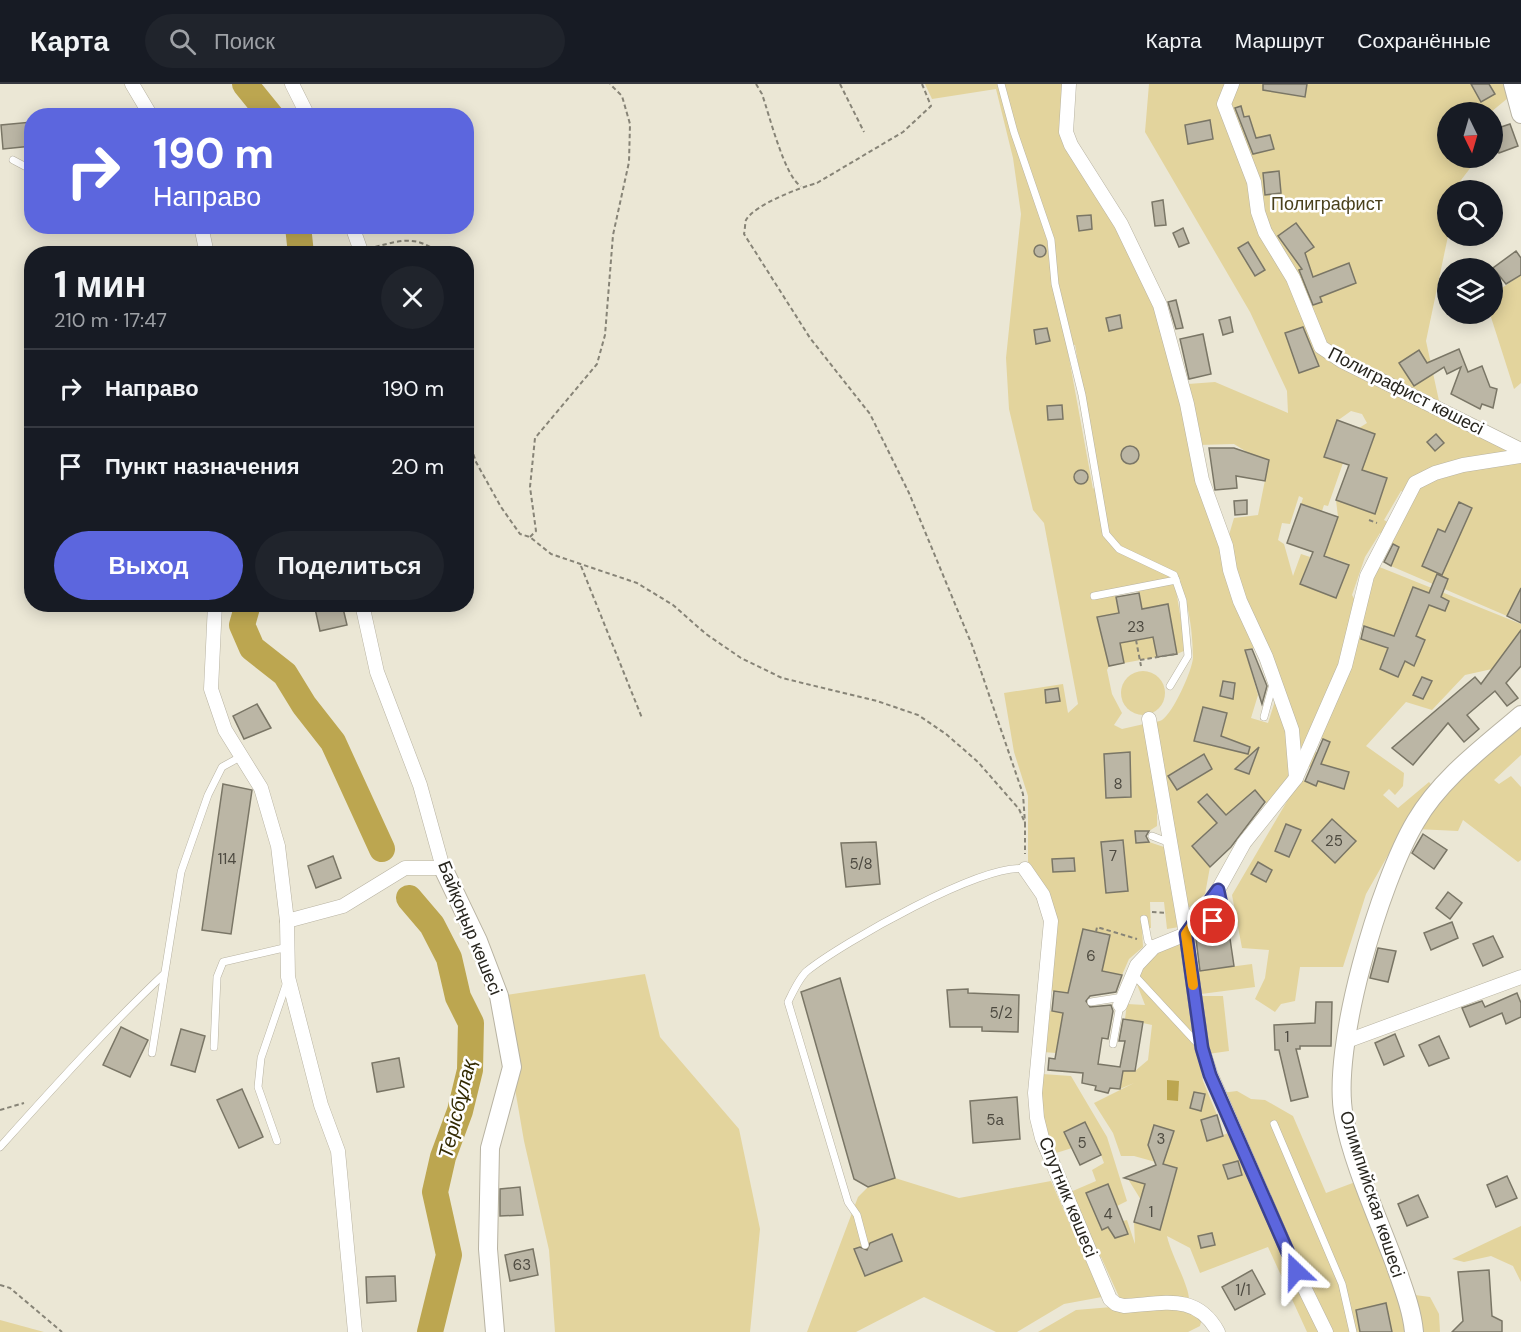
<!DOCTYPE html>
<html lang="ru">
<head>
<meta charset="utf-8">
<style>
	body { margin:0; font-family:"DM Sans",sans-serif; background:#20242c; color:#f1f3f6; height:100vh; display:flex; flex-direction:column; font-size:22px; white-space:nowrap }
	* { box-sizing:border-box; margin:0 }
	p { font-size:20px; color:#9ea1a6 }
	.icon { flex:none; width:33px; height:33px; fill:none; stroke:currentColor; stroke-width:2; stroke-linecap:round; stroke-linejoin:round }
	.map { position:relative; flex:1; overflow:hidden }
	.sheet { position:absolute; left:24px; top:162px; width:450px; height:366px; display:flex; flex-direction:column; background:#171b24; border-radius:24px; box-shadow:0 3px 15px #0003 }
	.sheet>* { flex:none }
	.top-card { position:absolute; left:24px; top:24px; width:450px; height:126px; border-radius:24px; box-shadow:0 3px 15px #0003; background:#5c66de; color:#fff; overflow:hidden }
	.needle { width:39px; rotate:175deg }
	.tools { position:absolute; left:1437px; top:18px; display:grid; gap:12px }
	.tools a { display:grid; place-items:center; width:66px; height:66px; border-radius:50%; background:#171b24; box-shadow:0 3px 15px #0003; font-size:30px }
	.pin { position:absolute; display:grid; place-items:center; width:51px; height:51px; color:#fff; margin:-26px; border:3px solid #fff; border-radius:50%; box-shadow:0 2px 6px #0007 }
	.me { position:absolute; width:66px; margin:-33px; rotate:337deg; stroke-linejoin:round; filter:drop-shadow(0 0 4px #0008) }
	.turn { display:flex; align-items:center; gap:21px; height:126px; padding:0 30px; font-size:27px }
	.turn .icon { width:78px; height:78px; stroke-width:2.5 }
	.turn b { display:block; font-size:42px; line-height:51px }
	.round { display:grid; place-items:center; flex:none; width:63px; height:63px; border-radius:32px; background:#20242c }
	.headline { display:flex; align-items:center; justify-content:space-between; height:102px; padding:0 30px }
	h1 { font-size:36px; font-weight:800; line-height:45px }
	.action { display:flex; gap:12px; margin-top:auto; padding:12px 30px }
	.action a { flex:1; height:69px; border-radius:36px; background:#5c66de; color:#fff; font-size:24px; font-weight:800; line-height:69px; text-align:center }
	.action a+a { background:#20242c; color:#f1f3f6 }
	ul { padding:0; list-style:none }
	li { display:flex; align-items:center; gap:18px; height:78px; padding:0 30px; border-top:2px solid #363941 }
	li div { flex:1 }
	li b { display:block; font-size:22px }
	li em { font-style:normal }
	header { display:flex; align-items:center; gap:36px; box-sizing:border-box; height:84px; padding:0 30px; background:#171b24; border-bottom:2px solid #363941 }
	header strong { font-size:28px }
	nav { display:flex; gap:33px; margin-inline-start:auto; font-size:21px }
	.search { width:420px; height:54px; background:#20242c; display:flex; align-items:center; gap:15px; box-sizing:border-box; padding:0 21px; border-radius:33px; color:#9ea1a6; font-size:22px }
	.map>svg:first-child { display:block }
</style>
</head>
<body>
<header>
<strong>Карта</strong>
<div class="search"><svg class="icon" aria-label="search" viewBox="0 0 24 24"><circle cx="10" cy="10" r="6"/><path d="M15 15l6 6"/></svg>Поиск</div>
<nav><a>Карта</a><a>Маршрут</a><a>Сохранённые</a></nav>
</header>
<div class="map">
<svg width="1521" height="1248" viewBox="0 0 1521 1248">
	<rect width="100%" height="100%" fill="#ebe7d5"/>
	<g fill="#e3d49d" fill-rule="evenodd">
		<path d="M925 0H1069L1066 48 1071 61C1103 111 1142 168 1161 224 1186 303 1193 386 1226 461L1234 434 1258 431 1269 376 1250 370 1234 360 1198 361 1188 300 1215 298 1288 329 1287 307 1250 228 1145 48 1149 0H1513L1514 9 1491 28H1448V74H1478L1458 100 1457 106H1448V152L1426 257 1441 326 1359 286 1356 288 1521 371V519L1515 516 1507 532 1391 482 1399 463 1387 458 1416 404 1409 411 1401 407 1384 436 1393 441 1387 452 1380 449 1365 473 1352 511 1359 523 1355 537 1350 534 1339 579 1345 582 1313 650 1309 649 1299 676 1294 641 1290 639 1266 573 1254 547 1255 564 1245 566 1258 611 1251 634 1268 639 1275 617C1287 626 1297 671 1293 685 1290 697 1275 711 1268 721L1255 706 1192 762 1210 783 1205 810 1185 827 1153 638C1156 637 1159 638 1162 636 1173 629 1192 587 1193 574 1193 556 1190 510 1175 500L1186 566 1177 570 1168 520 1142 525 1138 506 1115 510 1119 529 1097 533 1109 582 1107 586 1112 610 1122 629 1114 641 1122 645 1144 640 1157 719V742L1149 747H1136V759L1149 758 1164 763 1171 781 1179 843 1167 845 1164 818H1150L1151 844H1142L1143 863 1129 875 1122 891 1102 887 1110 851 1083 845 1071 894 1077 896 1075 910 1085 912 1080 941 1062 938 1056 969 1043 968 1046 926 1063 929 1065 922 1073 923 1075 911 1050 907 1055 870 1054 825 1049 810 1028 778V712L1014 668 1004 609 1063 600 1068 629 1078 620 1044 439 1033 426 1009 325 1006 274 1021 130 1013 74 996 5 932 15ZM1075 261 1098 395 1093 405 1067 263ZM1351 327 1362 330 1367 339 1359 344 1375 351 1362 386 1387 395 1375 430 1336 416 1338 433 1324 471 1349 480 1336 513 1300 500 1310 473 1301 470 1293 492 1284 460 1278 456 1282 439 1290 440 1299 412 1303 414 1301 420 1322 427 1324 421 1328 422 1343 379 1324 372 1337 337ZM1438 445 1458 454 1442 491 1422 482ZM1203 623 1227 630 1219 663 1194 656ZM1129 668 1131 713 1106 714 1104 670ZM1122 756 1128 807 1106 809 1101 758ZM1074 774 1075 787 1054 788 1052 775Z"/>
		<polygon points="1521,191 1521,299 1514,305 1490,230 1492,230 1493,210"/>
		<path d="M1377 482 1521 540V557L1516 553 1492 585 1465 591 1432 626 1406 618 1366 662 1404 689 1403 702 1395 711 1389 705 1383 711 1398 724 1429 698 1434 704 1409 734 1366 810 1343 883H1300L1295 917 1281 920 1275 928 1255 915 1265 894 1269 866 1242 864 1232 811 1300 695 1316 701 1322 688 1305 681 1310 666 1324 671 1329 658 1315 653 1354 552 1371 558 1375 546 1359 540ZM1397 544 1398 592 1380 585Z"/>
		<polygon points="1153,553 1157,573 1124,579 1120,559"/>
		<circle cx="1143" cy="609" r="22"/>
		<polygon points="1521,636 1521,671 1494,696 1499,700 1511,692 1521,703 1521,776 1518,778 1463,736 1458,747 1416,745 1456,692"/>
		<path d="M1184 856 1200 981 1203 997 1217 1031 1201 1036 1207 1057 1239 1045 1221 1009 1237 1007 1251 1015 1265 1016 1293 1032 1326 1109 1358 1097 1407 1235V1248H1392L1385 1219 1356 1226 1360 1248H1307L1268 1163 1200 1189 1190 1164 1167 1152C1171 1171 1190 1203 1189 1217L1120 1215 1101 1173 1092 1167 1068 1109 1096 1097 1092 1086 1104 1079 1101 1071 1064 1048 1072 1064 1053 1070 1041 1031 1042 990 1071 992 1107 1053 1127 1117 1117 1122 1108 1100 1087 1109 1101 1145 1108 1143 1115 1154 1128 1150 1123 1137 1127 1136 1135 1160 1134 1138 1160 1146 1166 1123 1141 1116 1128 1095 1171 1106 1177 1084 1134 1072H1121L1113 1049 1094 1019 1134 999 1120 1005 1123 987H1135L1148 976 1152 941 1125 935 1127 920 1145 921 1133 890 1158 868ZM1154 1041 1173 1047 1167 1068 1148 1063Z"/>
		<polygon points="1252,880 1255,903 1201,910 1198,887"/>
		<polygon points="645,890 660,953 739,1045 760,1145 750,1248 555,1248 549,1166 524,1057 499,912"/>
		<polygon points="1198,912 1223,912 1229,967 1208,970"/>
		<polygon points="895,1094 959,1114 1051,1097 1102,1213 1064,1220 1017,1248 996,1248 924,1213 856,1248 807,1248 858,1113 868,1103"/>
		<polygon points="1521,1142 1521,1198 1513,1182 1491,1172 1464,1178 1452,1175"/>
		<polygon points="1415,1211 1430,1213 1439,1230 1440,1248 1424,1248"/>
		<polygon points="1124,1222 1204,1227 1200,1242 1188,1248 1038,1248 1076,1226"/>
		<polygon points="0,1236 44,1248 0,1248"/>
	</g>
	<polygon fill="#bca650" points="1167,996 1179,997 1178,1017 1167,1016"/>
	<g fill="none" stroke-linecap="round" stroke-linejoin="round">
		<g stroke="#bca650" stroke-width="26">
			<polyline points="245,0 271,32"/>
			<polyline points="298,142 301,170"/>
			<polyline points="248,520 242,541 252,564 285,590 304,621 333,658 382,765"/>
			<polyline points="409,814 432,841 449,874 458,913 471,939 470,986 460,1027 443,1073 435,1108 449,1171 430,1248"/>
		</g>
	</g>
	<g fill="#bbb6a5" stroke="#7a7666" stroke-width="1.5">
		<polygon points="1263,0 1307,0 1305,13 1263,6"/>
		<polygon points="1471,0 1489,0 1495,10 1481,18"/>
		<polygon points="1241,22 1244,33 1249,32 1256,54 1270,51 1274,65 1253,70 1235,24"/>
		<polygon points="1210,36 1213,55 1188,60 1185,41"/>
		<polygon points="32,38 32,62 3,65 1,41"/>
		<polygon points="1510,40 1518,62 1499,69 1492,46"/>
		<polygon points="1279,87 1281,109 1265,111 1263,89"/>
		<polygon points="1163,116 1166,141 1155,142 1152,118"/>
		<polygon points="1091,131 1092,145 1079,147 1077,132"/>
		<polygon points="1296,139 1314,163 1305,169 1313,193 1349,179 1356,199 1320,213 1322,218 1313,221 1299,186 1302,185 1278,152"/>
		<polygon points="1183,144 1189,159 1179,163 1173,149"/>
		<polygon points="1248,158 1265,186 1255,192 1238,164"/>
		<circle cx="1040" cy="167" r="6"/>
		<polygon points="1516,167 1521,174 1521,191 1506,200 1493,184"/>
		<polygon points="1176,216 1183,244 1176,245 1168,218"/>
		<polygon points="1120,231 1122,244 1109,247 1106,234"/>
		<polygon points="1230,233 1233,248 1223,251 1219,236"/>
		<polygon points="1303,243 1319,282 1299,289 1285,249"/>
		<polygon points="1047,244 1050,257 1036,260 1034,246"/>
		<polygon points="1203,250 1211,290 1189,295 1180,255"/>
		<polygon points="1459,265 1468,288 1482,282 1490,303 1497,305 1493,324 1482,320 1480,325 1451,310 1461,283 1447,290 1444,283 1414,302 1399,279 1419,266 1427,279"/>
		<polygon points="1062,321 1063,335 1048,336 1047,322"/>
		<polygon points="1337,336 1375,350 1362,386 1387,394 1375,430 1336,416 1349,381 1324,373"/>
		<polygon points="1436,350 1444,359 1435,367 1427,358"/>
		<circle cx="1130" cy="371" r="9"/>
		<polygon points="1209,364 1234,364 1269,376 1265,397 1236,392 1237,404 1215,406"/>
		<circle cx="1081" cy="393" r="7"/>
		<polygon points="1247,416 1247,430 1235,431 1234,417"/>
		<polygon points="1459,418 1472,424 1442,491 1422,482 1438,445 1445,448"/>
		<polygon points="1301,420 1338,433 1324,472 1349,481 1336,514 1300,500 1313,468 1287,459"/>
		<polygon points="1393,460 1399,463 1391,482 1384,478"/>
		<polygon points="1437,490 1448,495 1441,513 1449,517 1445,527 1429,521 1416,552 1425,556 1414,582 1405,577 1398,593 1380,585 1388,564 1361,555 1364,542 1394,552 1413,503 1429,509"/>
		<polygon points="1521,504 1521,539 1507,532"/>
		<polygon points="1139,509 1142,525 1168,520 1177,570 1157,573 1153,553 1120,559 1124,579 1109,582 1097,533 1119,529 1116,513"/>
		<polygon points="314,520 342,520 347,541 320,547"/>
		<polygon points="1521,546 1521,582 1506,599 1518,614 1507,622 1495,607 1467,631 1479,645 1464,658 1448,639 1413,681 1392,664 1475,593 1481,600"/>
		<polygon points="1252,565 1267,602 1262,620 1245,566"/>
		<polygon points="1422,593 1432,597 1423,615 1413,611"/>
		<polygon points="1223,597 1235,599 1233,615 1220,612"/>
		<polygon points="1058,604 1060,617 1046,619 1045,606"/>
		<polygon points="257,620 271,644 244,655 233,632"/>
		<polygon points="1203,623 1227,629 1221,652 1250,663 1248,670 1194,657"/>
		<polygon points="1323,655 1330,658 1321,680 1349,688 1344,705 1318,697 1316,702 1305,697"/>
		<polygon points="1259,663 1249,690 1235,685"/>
		<polygon points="1130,668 1131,713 1106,714 1104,670"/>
		<polygon points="1204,670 1212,685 1177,706 1168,692"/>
		<polygon points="223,700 252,706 231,850 202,846"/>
		<polygon points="1255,706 1265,718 1231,763 1210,783 1192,762 1217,739 1198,718 1207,710 1226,731"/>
		<polygon points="1332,735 1356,757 1335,779 1312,757"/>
		<polygon points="1286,740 1301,746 1289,773 1275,767"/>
		<polygon points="1135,747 1149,747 1146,752 1149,758 1136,759"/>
		<polygon points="1423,750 1447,766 1434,785 1412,769"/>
		<polygon points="1123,756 1128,807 1106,809 1101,758"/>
		<polygon points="876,758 880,800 846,803 841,759"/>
		<polygon points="333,772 341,794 316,804 308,782"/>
		<polygon points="1074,774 1075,787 1053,788 1052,775"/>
		<polygon points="1258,778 1272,786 1266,798 1251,790"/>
		<polygon points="1448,808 1462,819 1450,835 1436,824"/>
		<polygon points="1452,838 1458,854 1431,866 1424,849"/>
		<polygon points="1083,845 1110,851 1102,887 1122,891 1116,908 1090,912 1086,917 1090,923 1111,921 1113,927 1108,955 1102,954 1098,980 1120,983 1125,957 1119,957 1123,935 1143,938 1135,987 1123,987 1120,1005 1110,1004 1108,1009 1095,1006 1096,1002 1082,999 1083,989 1048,986 1049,974 1055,975 1063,929 1052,927 1054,907 1068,909"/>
		<polygon points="1229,848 1234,882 1200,887 1196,855 1203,858 1209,852"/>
		<polygon points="1493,852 1503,873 1483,882 1473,860"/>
		<polygon points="1378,864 1396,867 1388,898 1370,894"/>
		<polygon points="840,894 895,1094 868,1103 854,1095 801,908"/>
		<polygon points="968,905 968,909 1019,911 1018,948 982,947 982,943 950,943 947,906"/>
		<polygon points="1517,909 1521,919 1521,933 1506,940 1502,929 1470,943 1462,924 1482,917 1485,923"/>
		<polygon points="1316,918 1332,918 1331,962 1300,962 1300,965 1296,965 1308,1013 1291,1017 1279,966 1275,966 1274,941 1315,939"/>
		<polygon points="121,943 148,956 130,993 103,981"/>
		<polygon points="181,945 205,952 195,988 171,981"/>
		<polygon points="1395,950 1404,972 1384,981 1375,959"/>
		<polygon points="1439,952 1449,974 1429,982 1419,961"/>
		<polygon points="399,974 404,1003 377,1008 372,979"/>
		<polygon points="242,1005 263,1053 239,1064 217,1016"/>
		<polygon points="1194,1008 1205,1010 1201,1027 1190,1024"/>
		<polygon points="1017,1013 1020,1055 973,1059 970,1017"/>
		<polygon points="1217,1031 1223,1052 1207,1057 1201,1036"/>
		<polygon points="1085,1038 1101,1071 1080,1081 1064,1048"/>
		<polygon points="1154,1041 1174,1047 1163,1080 1177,1084 1160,1146 1134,1138 1145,1100 1124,1094 1156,1081 1148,1061"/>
		<polygon points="1238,1077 1242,1091 1228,1095 1223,1081"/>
		<polygon points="1507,1092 1517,1114 1496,1123 1487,1101"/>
		<polygon points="1108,1100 1128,1150 1115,1154 1108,1143 1102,1146 1086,1109"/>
		<polygon points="520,1103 523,1131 500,1132 500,1105"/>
		<polygon points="1418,1111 1428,1133 1407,1142 1398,1120"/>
		<polygon points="1212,1149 1215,1161 1201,1164 1198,1152"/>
		<polygon points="892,1150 902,1177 865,1192 854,1165 860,1163 867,1166 870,1159"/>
		<polygon points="533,1165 538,1191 510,1197 505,1171"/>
		<polygon points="1252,1186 1265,1210 1235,1226 1222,1203"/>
		<polygon points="1489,1186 1492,1232 1502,1237 1502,1248 1452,1248 1463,1237 1458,1188"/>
		<polygon points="395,1192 396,1217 367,1219 366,1193"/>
		<polygon points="1386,1219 1392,1248 1360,1248 1356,1226"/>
	</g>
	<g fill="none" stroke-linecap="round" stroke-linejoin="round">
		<g stroke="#b8b3a2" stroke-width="8">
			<g id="service">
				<polyline points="1001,0 1014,48 1051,156 1055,200 1082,311 1106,450 1119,465 1174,491 1183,517 1188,572 1170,602"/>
				<polyline points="13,76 32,86"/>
				<polyline points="1094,512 1176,496"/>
				<polyline points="1264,633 1273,600"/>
				<polyline points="1152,752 1170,759"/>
				<polyline points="1144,835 1148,857 1154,863"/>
				<path d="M1201 853C1212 839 1222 827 1218 808"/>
				<polyline points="1133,890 1198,960"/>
				<polyline points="1091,918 1123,913"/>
				<polyline points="1113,960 1120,921"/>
				<polyline points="214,963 217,893 223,878 288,863"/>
				<polyline points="152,969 181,788 208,711 222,683 242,672"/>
				<polyline points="1274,1040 1342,1200 1353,1248"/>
				<polyline points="277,1057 258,1003 261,974 287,898"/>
				<path d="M0 1063C53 1004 105 946 163 891"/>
				<path d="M865 1161 857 1131 848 1118 788 918C793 908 799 894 807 887 842 859 984 778 1025 785"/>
			</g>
		</g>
		<g stroke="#b8b3a2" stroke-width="15">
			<g id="minor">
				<polyline points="132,0 151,32"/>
				<polyline points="292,0 308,32"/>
				<polyline points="1069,0 1066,48 1071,61 1121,140 1160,221 1187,320 1202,396 1226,462 1230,486 1240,517 1266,573 1292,646 1296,694"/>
				<polyline points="1232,0 1224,20 1254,98 1258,128 1265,148 1293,194 1321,263 1342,277 1521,366"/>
				<polyline points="201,142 207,170"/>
				<polyline points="352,142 362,170"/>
				<polyline points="215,520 211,605 225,646 261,704 278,762 287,837 288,893 321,1021 338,1067 355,1248"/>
				<polyline points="1149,635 1186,850 1202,964 1211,991 1296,1187 1326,1248"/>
				<path d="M1025 785 1043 811 1051 837 1035 1009 1037 1034 1042 1054 1110 1215 1116 1220 1124 1222C1163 1220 1196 1208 1218 1248"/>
				<polyline points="287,837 343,822 405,784 443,784 420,701 377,588 362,520"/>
				<polyline points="1120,921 1137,881 1154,863 1186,850 1218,806 1244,759 1296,694 1345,582 1367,492 1415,399 1435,389 1463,381 1521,372"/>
				<polyline points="1347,957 1521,893"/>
			</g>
		</g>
		<g stroke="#b8b3a2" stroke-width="20">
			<g id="tertiary">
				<polyline points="1513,0 1521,30"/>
				<polyline points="443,784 478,857 499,912 512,983 490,1064 488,1165 495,1248"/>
				<path d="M1414 1248C1412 1226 1403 1203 1396 1183 1379 1136 1353 1081 1344 1033 1330 965 1380 797 1416 737 1441 694 1484 663 1521 631"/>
			</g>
		</g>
		<g stroke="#878477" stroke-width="2" stroke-dasharray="4.5 3" stroke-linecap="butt">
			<path d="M756 0 762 10C769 30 785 94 801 102"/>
			<polyline points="840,0 864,48"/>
			<path d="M922 0 931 22 903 48 817 99C801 103 754 121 746 136 745 139 745 146 744 150L810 254 870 330 909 409 972 561 1023 710 1025 739"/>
			<path d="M375 163C406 155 415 152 442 170"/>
			<polyline points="466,349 476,378 501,423 520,450 530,453 551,470 637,499 673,521 706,550 741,574 782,594 877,617 918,631 946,650 978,678 1019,725 1025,739 1025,770"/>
			<polyline points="1369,436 1377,439"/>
			<polyline points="530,453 536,447 530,403 535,354 597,280 605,251 613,151 629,78 630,40 622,12 610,0"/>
			<polyline points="581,482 642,634"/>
			<polyline points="1136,556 1141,582"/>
			<polyline points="1140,576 1176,570"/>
			<polyline points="1152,828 1167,829"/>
			<polyline points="1096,848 1097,843 1137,855"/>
			<polyline points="0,1026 24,1019"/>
			<polyline points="0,1201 10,1204 62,1248"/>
		</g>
		<use href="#service" stroke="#fff" stroke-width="7"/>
		<use href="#minor" stroke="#fff" stroke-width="14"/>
		<use href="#tertiary" stroke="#fff" stroke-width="18"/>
	</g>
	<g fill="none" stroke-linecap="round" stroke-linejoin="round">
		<g stroke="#3c4290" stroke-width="15">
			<polyline id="route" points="1213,837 1221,820 1218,806 1186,850 1202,964 1210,991 1296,1187"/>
		</g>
		<use href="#route" stroke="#5c66de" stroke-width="10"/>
		<polyline stroke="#f59e0b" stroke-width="10" points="1193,901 1186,850 1207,820"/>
	</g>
	<g text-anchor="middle" stroke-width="5" stroke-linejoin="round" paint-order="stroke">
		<g font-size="15" fill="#4d4a40">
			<text x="1136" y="548">23</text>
			<text x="1118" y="705">8</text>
			<text x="1334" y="762">25</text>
			<text x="1113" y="777">7</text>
			<text x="227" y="780">114</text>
			<text x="861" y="785">5/8</text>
			<text x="1091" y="877">6</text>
			<text x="1001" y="934">5/2</text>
			<text x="1287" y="958">1</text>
			<text x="995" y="1041">5а</text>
			<text x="1161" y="1060">3</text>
			<text x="1082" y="1064">5</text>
			<text x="1151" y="1133">1</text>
			<text x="1108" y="1135">4</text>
			<text x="522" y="1186">63</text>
			<text x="1243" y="1211">1/1</text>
		</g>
		<g font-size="18" fill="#4a411c" stroke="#fff">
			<text x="1327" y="126">Полиграфист</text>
		</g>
		<g font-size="18" fill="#28261f" stroke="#fff">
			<text transform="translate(1406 307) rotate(27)" y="6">Полиграфист көшесі</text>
			<text transform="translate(470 844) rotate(68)" y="6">Байқоңыр көшесі</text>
			<text transform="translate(1372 1110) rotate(72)" y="6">Олимпийская көшесі</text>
			<text transform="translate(1068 1113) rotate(68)" y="6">Спутник көшесі</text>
		</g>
		<g font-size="20" font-style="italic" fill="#342b03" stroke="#fff">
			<text transform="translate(457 1025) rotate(-76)" y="7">Терісбұлақ</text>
		</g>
	</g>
</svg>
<div class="tools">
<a><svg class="needle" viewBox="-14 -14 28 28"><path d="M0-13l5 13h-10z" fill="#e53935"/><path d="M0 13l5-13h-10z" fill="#9ea1a6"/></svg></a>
<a><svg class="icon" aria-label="search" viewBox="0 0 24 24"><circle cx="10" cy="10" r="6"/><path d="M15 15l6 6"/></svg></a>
<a><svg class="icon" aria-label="layers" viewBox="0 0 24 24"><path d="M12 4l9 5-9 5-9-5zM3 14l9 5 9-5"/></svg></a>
</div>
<div class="pin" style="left:1213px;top:837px;background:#d93025"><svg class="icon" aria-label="arrive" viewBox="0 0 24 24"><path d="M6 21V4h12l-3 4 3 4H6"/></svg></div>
<svg class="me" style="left:1296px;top:1187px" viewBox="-20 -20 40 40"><path d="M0-17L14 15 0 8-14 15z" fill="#5c66de" stroke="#fff" stroke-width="4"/></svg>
<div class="top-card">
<div class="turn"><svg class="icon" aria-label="right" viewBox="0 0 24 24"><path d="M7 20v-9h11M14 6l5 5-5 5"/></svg><div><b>190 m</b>Направо</div></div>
</div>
<section class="sheet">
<div class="headline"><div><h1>1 мин</h1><p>210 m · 17:47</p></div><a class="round"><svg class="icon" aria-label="close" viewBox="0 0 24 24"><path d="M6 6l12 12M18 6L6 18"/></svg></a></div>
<ul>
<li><svg class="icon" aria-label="right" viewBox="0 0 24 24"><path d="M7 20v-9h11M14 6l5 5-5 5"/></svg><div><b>Направо</b></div><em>190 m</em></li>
<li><svg class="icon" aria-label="arrive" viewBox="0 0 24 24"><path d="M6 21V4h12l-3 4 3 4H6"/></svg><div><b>Пункт назначения</b></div><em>20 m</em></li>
</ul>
<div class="action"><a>Выход</a><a>Поделиться</a></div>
</section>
</div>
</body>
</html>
